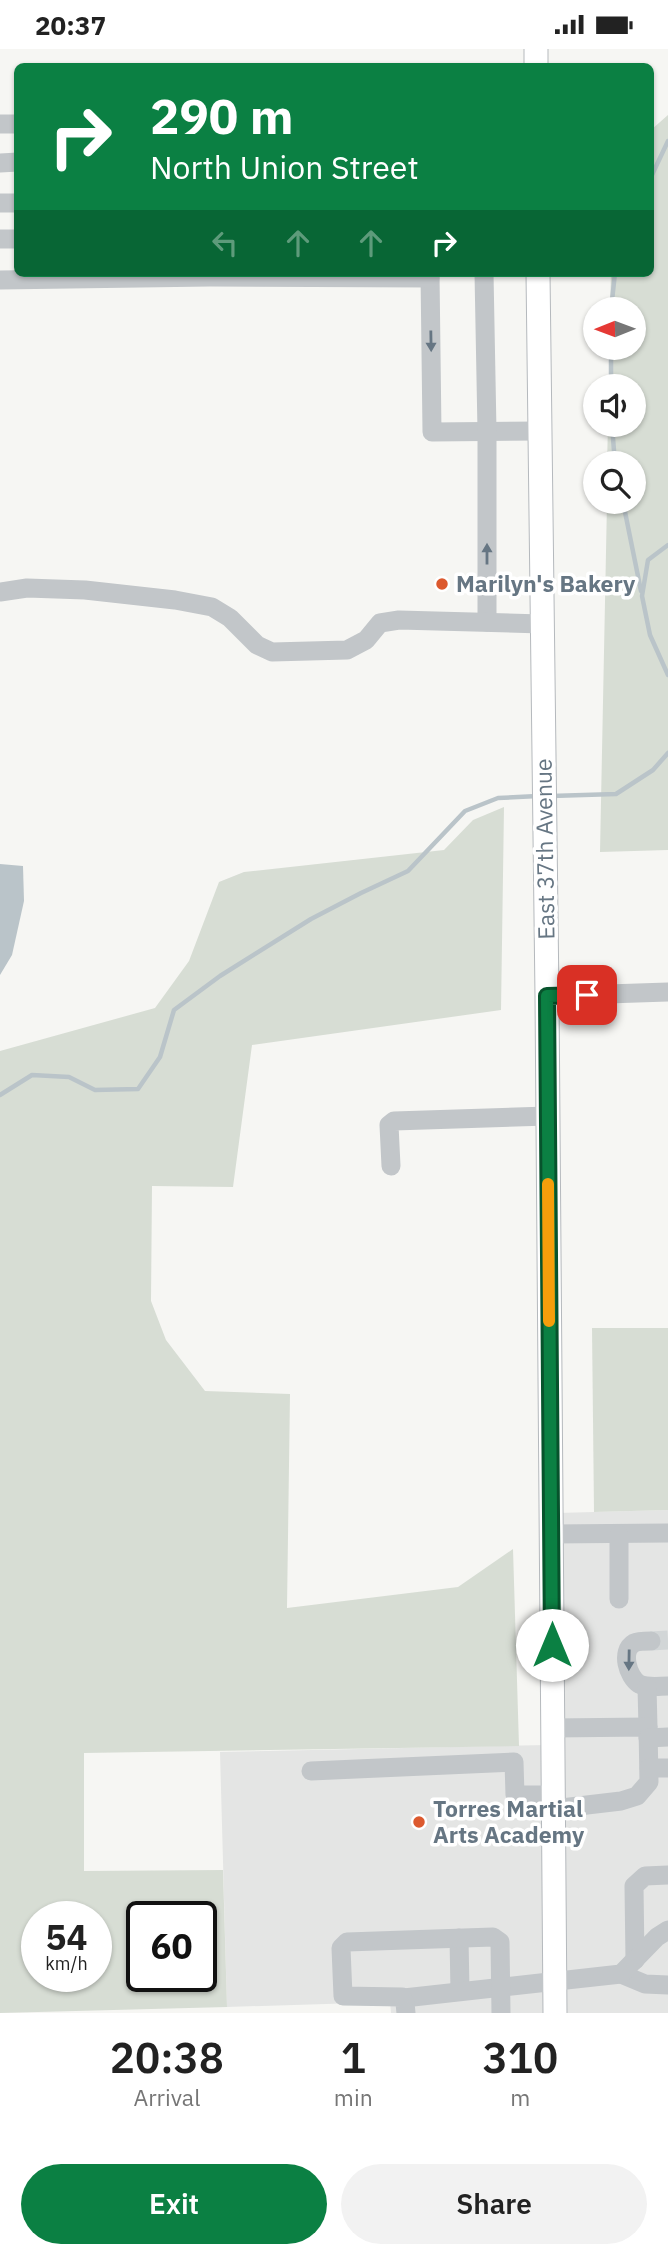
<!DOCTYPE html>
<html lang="en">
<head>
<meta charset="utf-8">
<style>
	body { margin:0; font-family:"IBM Plex Sans",sans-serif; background:#f2f2f2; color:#222; height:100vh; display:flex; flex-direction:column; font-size:26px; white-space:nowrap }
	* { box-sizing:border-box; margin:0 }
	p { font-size:23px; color:#767676 }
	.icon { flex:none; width:38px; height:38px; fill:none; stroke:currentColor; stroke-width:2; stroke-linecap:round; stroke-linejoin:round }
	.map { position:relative; height:1964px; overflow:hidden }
	.drawer { display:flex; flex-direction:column; background:#fff; flex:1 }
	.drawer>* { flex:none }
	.hud { position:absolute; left:14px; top:14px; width:640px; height:214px; border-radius:10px; box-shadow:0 2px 5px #0004; background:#0b8043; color:#fff; overflow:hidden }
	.needle { width:46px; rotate:269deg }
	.controls { position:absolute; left:583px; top:248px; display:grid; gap:14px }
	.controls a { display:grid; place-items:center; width:63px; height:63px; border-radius:50%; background:#fff; box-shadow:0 2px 5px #0004; font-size:35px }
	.speed { position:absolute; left:21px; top:1852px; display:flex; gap:14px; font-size:35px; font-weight:700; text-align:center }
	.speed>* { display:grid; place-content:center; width:91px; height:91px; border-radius:50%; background:#fff; box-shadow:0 2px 5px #0004; line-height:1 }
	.speed small { font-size:18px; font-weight:400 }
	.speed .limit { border:4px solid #111; border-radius:10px; background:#fff; color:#111 }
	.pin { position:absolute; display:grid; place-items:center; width:60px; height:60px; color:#fff; margin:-30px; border-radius:14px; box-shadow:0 4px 10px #0006 }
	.me { position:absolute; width:77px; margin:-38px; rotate:0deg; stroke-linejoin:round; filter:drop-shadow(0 0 5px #0008) }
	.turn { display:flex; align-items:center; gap:24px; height:147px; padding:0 21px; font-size:32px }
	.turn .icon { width:91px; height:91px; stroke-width:2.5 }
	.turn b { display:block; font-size:49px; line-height:60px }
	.lanes { display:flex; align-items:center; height:66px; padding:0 21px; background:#0003; justify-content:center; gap:35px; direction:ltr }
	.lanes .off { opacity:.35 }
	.eta { display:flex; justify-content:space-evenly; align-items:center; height:119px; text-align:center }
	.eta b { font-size:42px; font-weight:600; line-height:49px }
	.action { display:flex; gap:14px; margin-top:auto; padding:14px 21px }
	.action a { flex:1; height:80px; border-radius:42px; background:#0b8043; color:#fff; font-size:28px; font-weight:600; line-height:80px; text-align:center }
	.action a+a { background:#f2f2f2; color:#222 }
	.status { display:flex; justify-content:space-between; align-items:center; height:49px; padding:0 35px; background:#fff; direction:ltr }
	.status svg { height:19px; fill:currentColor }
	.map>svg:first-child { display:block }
</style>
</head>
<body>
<div class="status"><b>20:37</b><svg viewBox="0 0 49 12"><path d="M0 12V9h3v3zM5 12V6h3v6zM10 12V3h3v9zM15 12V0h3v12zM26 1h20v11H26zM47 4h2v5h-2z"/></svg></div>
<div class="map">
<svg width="668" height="1964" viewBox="0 0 668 1964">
	<rect width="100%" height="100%" fill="#f6f6f3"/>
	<g fill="#e4e5e4">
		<polygon points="668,1461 668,1964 561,1964 557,1464"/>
		<polygon points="548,1696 549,1964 391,1964 390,1953 227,1958 220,1703"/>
	</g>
	<g fill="#d7ddd4" fill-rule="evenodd">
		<polygon points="668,66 668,801 600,803 607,453 634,453 634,415 607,415 608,376 634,376 634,338 609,338 609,299 634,299 634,261 610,261 611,224 651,224 651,81"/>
		<path d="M504 758 501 961 252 996 233 1138 152 1137 151 1252 166 1291 205 1342 290 1345 287 1559 458 1538 513 1500 519 1697 84 1704V1822L223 1821 227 1958 0 1964V1002L155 959 189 912 219 833 244 823 444 801 473 771ZM96 1867V1927H37V1867ZM201 1867V1927H142V1867Z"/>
		<polygon points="592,1279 668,1279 668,1461 594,1463"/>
	</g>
	<polygon fill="#bac4c9" points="0,815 23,817 24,852 12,906 0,926"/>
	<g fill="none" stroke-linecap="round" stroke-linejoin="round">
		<g stroke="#bac4c9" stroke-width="4.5">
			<polyline points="651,128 668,92"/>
			<polyline points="611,261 615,224"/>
			<polyline points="611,338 611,299"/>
			<polyline points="612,376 615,415"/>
			<polyline points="623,453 641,542"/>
			<polyline points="668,496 648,511 642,547 650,586 668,626"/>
			<polyline points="551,747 616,745 653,721 668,704"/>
			<polyline points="0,1046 32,1026 69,1028 95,1041 138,1040 160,1008 174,961 220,927 311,870 361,844 408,822 465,762 498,749 538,747"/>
		</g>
		<polyline stroke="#d2d6d7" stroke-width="19" stroke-dasharray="19 10" stroke-linecap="butt" points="651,1592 668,1591"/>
		<g stroke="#b5b9bd" stroke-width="25">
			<g id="major">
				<polyline points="536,0 536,18"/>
				<polyline points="538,224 547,947 555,1964"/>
			</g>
		</g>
		<g stroke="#c2c6c9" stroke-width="19">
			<polyline points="0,75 18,75"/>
			<polyline points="0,114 18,113"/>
			<polyline points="0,154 18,154"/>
			<polyline points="0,190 18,190"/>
			<polyline points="430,224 432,383 540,382"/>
			<polyline points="484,224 487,382 487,573"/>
			<polyline points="0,231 210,228 430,229"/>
			<polyline points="0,543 27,539 85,541 175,551 212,558 230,569 257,596 272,603 347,601 366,591 380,574 399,571 542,575"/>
			<polyline points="547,947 668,943"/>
			<polyline points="391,1117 389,1076 394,1072 548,1067"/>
			<polyline points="551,1485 668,1484"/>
			<polyline points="619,1550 619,1486"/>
			<path d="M651 1592C646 1592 638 1592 634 1594 620 1602 628 1628 639 1635 648 1639 659 1637 668 1637"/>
			<polyline points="647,1638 648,1678"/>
			<polyline points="552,1679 648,1678 649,1733 637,1747 621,1752 553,1760"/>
			<polyline points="648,1689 668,1688"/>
			<polyline points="649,1719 668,1719"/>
			<polyline points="311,1722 514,1713 515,1746 553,1746"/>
			<polyline points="459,1889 460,1942"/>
			<polyline points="635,1911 634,1837 645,1827 668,1826"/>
			<polyline points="621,1925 645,1935 668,1936"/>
			<polyline points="404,1949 621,1925 657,1888 668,1881"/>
			<polyline points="406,1964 405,1954 402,1948 343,1947 341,1899 347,1893 493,1888 500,1893 501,1964"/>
		</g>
		<use href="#major" stroke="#fff" stroke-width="23"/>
	</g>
	<defs><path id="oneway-solid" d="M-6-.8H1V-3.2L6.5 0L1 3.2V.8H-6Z" transform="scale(1.75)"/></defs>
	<g fill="#667683">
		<use href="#oneway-solid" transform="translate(431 292) rotate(89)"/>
		<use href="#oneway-solid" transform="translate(487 505) rotate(-90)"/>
		<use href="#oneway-solid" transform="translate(629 1611) rotate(91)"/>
	</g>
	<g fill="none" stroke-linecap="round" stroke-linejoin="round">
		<g stroke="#07532c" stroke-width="18">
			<polyline id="route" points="552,1596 547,947 587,946"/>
		</g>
		<use href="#route" stroke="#0b8043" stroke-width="12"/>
		<polyline stroke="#f59e0b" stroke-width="12" points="548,1135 549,1272"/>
	</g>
	<g fill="#dc592e" stroke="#fff" stroke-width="2.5">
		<circle cx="442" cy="535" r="7"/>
		<circle cx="419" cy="1773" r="7"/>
	</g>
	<g text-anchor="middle" stroke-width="7" stroke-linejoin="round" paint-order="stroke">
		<g font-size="23" font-weight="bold" fill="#667683" stroke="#fff" text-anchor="start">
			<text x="456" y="543">Marilyn's Bakery</text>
			<text x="433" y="1768">Torres Martial<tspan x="433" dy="26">Arts Academy</tspan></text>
		</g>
		<g font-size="23" fill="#667683" stroke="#fff">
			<text transform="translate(545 800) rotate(-91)" y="8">East 37th Avenue</text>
		</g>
	</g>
</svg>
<div class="controls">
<a><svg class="needle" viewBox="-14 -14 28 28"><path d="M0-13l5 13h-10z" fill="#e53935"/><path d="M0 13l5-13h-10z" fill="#767676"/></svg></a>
<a><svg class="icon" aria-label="sound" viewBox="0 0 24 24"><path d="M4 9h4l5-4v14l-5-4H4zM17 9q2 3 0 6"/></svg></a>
<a><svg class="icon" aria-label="search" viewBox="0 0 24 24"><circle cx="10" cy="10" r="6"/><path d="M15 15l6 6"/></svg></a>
</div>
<div class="speed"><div>54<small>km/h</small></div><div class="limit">60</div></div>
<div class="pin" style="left:587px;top:946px;background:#d93025"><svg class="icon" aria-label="arrive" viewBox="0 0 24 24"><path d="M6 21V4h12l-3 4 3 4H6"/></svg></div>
<svg class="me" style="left:552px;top:1596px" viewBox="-20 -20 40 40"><circle r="19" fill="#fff"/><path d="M0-13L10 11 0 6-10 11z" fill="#0b8043"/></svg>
<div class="hud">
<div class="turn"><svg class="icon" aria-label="right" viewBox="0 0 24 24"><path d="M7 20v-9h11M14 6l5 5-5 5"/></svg><div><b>290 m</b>North Union Street</div></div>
<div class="lanes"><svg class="icon off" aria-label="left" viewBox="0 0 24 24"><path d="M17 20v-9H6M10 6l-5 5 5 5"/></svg><svg class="icon off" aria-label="ahead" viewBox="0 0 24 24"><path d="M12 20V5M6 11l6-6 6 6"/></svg><svg class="icon off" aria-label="ahead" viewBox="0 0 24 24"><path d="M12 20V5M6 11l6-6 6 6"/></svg><svg class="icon" aria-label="right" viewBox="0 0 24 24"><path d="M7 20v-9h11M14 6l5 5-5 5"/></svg></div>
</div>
</div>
<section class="drawer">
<div class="eta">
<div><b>20:38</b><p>Arrival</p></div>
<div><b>1</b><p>min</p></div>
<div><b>310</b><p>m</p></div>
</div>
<div class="action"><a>Exit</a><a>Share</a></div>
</section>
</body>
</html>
